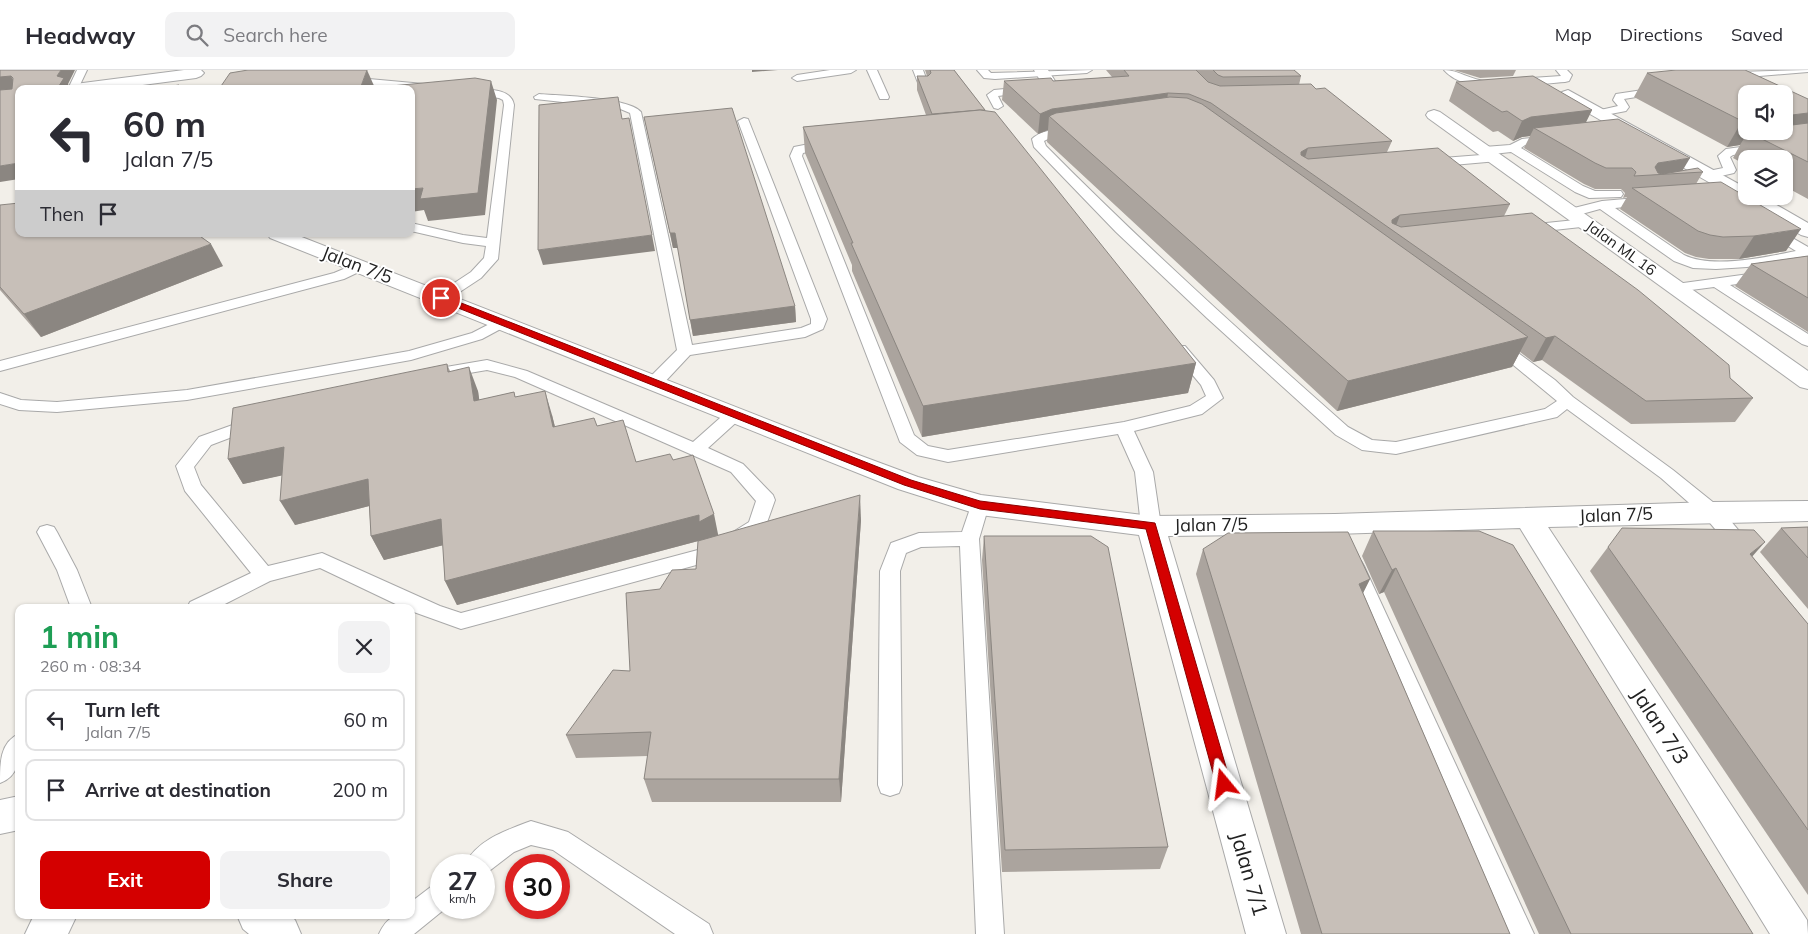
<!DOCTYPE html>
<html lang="en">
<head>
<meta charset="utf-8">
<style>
	body { margin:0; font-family:Mulish,sans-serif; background:#f2f2f3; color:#2b2b33; height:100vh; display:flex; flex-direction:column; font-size:19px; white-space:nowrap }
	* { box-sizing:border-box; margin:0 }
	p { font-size:16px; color:#7c7c81 }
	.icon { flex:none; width:28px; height:28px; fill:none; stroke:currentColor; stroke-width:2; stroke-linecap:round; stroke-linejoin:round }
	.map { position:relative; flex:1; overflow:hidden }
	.side { position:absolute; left:15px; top:534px; width:400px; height:315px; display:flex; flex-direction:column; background:#fff; border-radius:10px; box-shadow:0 1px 4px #0004 }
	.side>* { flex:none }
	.top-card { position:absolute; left:15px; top:15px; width:400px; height:152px; border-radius:10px; box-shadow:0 1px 4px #0004; background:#fff; color:#2b2b33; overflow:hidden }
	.fabs { position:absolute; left:1738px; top:15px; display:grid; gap:10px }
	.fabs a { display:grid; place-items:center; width:55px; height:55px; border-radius:10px; background:#fff; box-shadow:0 1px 4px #0004; font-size:25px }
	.speed { position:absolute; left:430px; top:784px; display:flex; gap:10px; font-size:25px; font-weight:700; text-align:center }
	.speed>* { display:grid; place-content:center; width:65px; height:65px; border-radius:50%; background:#fff; box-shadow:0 1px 4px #0004; line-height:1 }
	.speed small { font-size:12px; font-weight:400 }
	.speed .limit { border:8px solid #d22; background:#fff; color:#111 }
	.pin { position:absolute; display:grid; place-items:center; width:42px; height:42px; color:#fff; margin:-21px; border:2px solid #fff; border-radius:50%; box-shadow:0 1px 5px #0007 }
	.me { position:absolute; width:55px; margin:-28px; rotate:344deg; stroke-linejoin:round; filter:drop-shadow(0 0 4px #0008) }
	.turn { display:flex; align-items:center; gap:18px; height:105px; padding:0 25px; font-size:22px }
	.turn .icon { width:65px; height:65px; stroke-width:2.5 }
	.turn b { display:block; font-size:35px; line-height:42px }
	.then { display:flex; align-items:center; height:48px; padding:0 25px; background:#0003; gap:10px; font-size:19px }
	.round { display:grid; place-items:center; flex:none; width:52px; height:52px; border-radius:10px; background:#f2f2f3 }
	.summary { display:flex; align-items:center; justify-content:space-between; height:85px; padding:0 25px }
	h1 { font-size:30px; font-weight:700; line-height:38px; color:#1e9e55 }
	.action { display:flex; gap:10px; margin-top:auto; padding:10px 25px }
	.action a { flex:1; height:58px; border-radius:10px; background:#d40000; color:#fff; font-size:20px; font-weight:700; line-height:58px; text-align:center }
	.action a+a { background:#f2f2f3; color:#2b2b33 }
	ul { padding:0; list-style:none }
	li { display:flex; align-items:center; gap:15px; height:62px; margin:0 10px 8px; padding:0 15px; border:2px solid #e1e1e2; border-radius:10px }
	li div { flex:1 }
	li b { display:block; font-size:19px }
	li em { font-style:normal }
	header { display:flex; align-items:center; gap:30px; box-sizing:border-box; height:70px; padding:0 25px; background:#fff; border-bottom:1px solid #e1e1e2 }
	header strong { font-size:24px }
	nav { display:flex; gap:28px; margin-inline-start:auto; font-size:18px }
	.search { width:350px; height:45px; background:#f2f2f3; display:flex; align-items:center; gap:12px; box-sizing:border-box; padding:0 18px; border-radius:10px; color:#7c7c81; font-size:19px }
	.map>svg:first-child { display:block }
</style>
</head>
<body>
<header>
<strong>Headway</strong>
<div class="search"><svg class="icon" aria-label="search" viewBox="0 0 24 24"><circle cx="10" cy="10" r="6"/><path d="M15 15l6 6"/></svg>Search here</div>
<nav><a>Map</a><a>Directions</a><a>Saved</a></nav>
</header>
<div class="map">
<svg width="1808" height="864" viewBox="0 0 1808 864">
	<rect width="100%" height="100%" fill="#f2efe9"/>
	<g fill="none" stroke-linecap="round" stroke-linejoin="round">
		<g stroke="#a9a9a9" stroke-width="2">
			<g id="lane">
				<polygon points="77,0 87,0 78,19 68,19"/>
				<polygon points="830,0 856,0 851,3 797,11 792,8 797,5"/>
				<polygon points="867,0 877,0 889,27 888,29 880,29"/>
				<polygon points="913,0 923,0 929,16 928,18 920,18"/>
				<polygon points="977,0 988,0 991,3 1092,0 1087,3 995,9 984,8"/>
				<path d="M1444 0C1459 0 1470 10 1486 11L1561 6 1556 0H1567L1572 5 1569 11 1565 12C1531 14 1469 28 1444 0Z"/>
				<polygon points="1706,0 1736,2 1808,0 1808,2 1736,8 1707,2"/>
				<polygon points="347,7 424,14 429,17 424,20 343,12 342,10 343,8"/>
				<polygon points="1027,17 1032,20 1031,22 998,26 1003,36 998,39 994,38 987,25 994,20"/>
				<polygon points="1663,17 1667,18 1668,20 1667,22 1624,29 1629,37 1626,41 1600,46 1594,43 1596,41 1618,36 1613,30 1616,24"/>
				<path d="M471 19C486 20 511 17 514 35L498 189 481 208 446 231H436L434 228 436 225 471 202 484 188 486 176 463 173 411 161V153L463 165 487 168 504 35 503 30 499 28 467 24 466 22 467 20Z"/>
				<path d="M539 24C561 26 628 27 641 42L692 275 801 258 811 254V249L738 51 744 48 748 49 827 249 823 259 805 267 690 285 661 316H649L647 312 649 308 677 280 630 43 618 38 535 29 534 27Z"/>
				<path d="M1073 58 1077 59 1079 61 1077 63 1052 67 1044 71 1046 76C1143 174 1245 266 1348 357L1372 370 1396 372 1545 339 1557 331 1488 274 1490 271H1502L1555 310 1573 327 1673 400 1719 437 1750 474 1753 479 1750 484 1743 486 1736 484 1705 447 1661 408 1567 339 1557 347 1396 384 1362 380 1336 365 1207 248 1116 162 1034 77 1032 69C1042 59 1060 59 1073 58Z"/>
				<polygon points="1551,66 1557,69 1555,71 1525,75 1521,78 1583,116 1595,121 1621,121 1623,124 1621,127 1589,128 1575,122 1511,82 1484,85 1478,81 1484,77 1510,75 1522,69"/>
				<polygon points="1808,68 1808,74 1733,85 1730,87 1736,100 1734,103 1708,109 1702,105 1704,102 1723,98 1718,86 1726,79"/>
				<polygon points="829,70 835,74 833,76 803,83 802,86 914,365 928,376 948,380 1124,352 1190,336 1206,326 1201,315 1171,279 1173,276 1185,276 1214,310 1223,328 1202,344 1134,361 1153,402 1161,456 1158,461 1151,463 1144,461 1141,456 1135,402 1118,364 948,392 917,385 900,372 790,86 794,77"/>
				<polygon points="1494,84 1500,88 1498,91 1430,97 1424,93 1430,89"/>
				<path d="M1649 127 1655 131 1654 134 1615 138 1684 185C1712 199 1766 187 1796 181L1765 162 1763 159 1765 156 1770 155 1808 177V186L1747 197 1716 199 1693 198 1674 191 1600 139 1571 147 1564 143 1566 140 1602 131Z"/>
				<polygon points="1585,149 1590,150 1592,153 1590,156 1527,163 1520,159 1527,155"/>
				<polygon points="360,192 365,193 367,196 365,199 344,209 0,301 0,291 334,203"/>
				<polygon points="1808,196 1808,204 1730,215 1808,264 1808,276 1802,274 1714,217 1676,222 1671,221 1669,218 1671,215 1676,214"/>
				<polygon points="503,247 508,249 511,252 508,255 482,269 411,290 187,330 57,342 19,340 0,334 0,323 21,330 57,332 187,320 409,281 472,263"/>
				<polygon points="487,290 527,301 693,372 729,340 735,339 741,340 744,344 741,348 708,378 743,394 773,425 775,430 764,461 722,488 461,559 411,541 411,538 404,538 320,498 270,511 217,538 187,538 190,532 251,503 185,421 176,396 199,367 255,347 261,348 264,352 261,356 211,375 194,397 201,415 268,496 322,483 440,536 461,543 709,477 749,452 756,431 731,402 515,307 487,300 446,307 440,305 438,302 440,299 446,297"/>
				<polygon points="980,428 987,430 989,435 979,469 1004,864 976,864 960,476 921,477 906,483 900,501 902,715 899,723 890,726 881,723 878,715 880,501 891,473 919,463 962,462 973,430"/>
				<polygon points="47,455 54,457 57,462 77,500 92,538 71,538 57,500 37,462 40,457"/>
				<polygon points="1354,489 1361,491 1364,496 1534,864 1506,864 1344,496 1347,491"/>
				<path d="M19 664C19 683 22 705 0 713 0 693 0 672 19 664Z"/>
				<path d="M531 751 568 762 709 854 713 864H675L553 780 531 775 514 782 484 805V795H465C476 770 507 760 531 751Z"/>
				<path d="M441 812V838H446L414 864H379C387 847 394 845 411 845V832L432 816Z"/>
			</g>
		</g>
		<g stroke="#a9a9a9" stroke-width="2">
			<g id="street">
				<polygon points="184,0 201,0 204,3 201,6 196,8 112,19 67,19 70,16 75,14"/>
				<polygon points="1034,0 1048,0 1057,14 1054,17 1044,17"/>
				<polygon points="1568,20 1746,118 1746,126 1761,126 1808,153 1808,167 1801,165 1562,28 1560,25 1562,22"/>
				<polygon points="1434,40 1440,42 1808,301 1808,319 1800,317 1428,48 1426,45 1428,42"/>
				<polygon points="267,164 294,164 856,384 918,407 981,425 1151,446 1335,444 1712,432 1808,431 1808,451 1548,457 1807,850 1808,864 1770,864 1520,458 1335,464 1168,466 1286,864 1246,864 1139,465 980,445 898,419 270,168"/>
				<polygon points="19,726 19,760 0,764 0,730"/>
				<polygon points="34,845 77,845 68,864 25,864"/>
				<polygon points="237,845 289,845 295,850 301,864 249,864 243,859"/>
			</g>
		</g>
		<use href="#lane" fill="#fff" fill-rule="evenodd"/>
		<use href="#street" fill="#fff" fill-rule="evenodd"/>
	</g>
	<g fill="#aba49e">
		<polygon points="925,0 954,0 985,40 1196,293 1188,323 922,367 852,201 852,195 805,83 803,57 926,45 917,20 917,6 927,6"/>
		<polygon points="1106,0 1294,0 1301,6 1299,15 1316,19 1392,71 1387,82 1510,134 1504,146 1730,308 1753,328 1735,352 1631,354 1542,290 1533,292 1520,282 1512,297 1337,341 1047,72 1048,60 1038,64 1002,30 1004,11 1053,11 1112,7"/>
		<polygon points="1454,0 1516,0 1513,6 1480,8"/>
		<polygon points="1647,3 1808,29 1808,129 1784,116 1784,89 1746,89 1746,95 1733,88 1740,75 1727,77 1634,27"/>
		<polygon points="1456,12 1592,40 1586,52 1682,101 1703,102 1696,114 1786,181 1739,189 1709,189 1696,187 1685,183 1620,139 1627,127 1623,128 1625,123 1621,119 1595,119 1584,114 1524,78 1530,66 1522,67 1513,71 1498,61 1493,62 1449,31"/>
		<polygon points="644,47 795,236 796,252 693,266 678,178 673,178"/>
		<polygon points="0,135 223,196 41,267 0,220"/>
		<polygon points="1808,186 1808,262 1735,216 1751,194"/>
		<polygon points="447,294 450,301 478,321 479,330 514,322 515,327 552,345 555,357 597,356 636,392 673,390 718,465 861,450 841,732 652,732 644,709 648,686 576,688 566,665 630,601 660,519 696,499 702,470 457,535 445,511 443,475 384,490 371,466 369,436 295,455 282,405 243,414 228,389"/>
		<polygon points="1808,457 1808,539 1760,482 1781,458"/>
		<polygon points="1373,461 1753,864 1539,864 1384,522 1379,524 1362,486"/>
		<polygon points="984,466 1168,777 1160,799 1002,802 982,490"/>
		<polygon points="1608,477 1752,486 1808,554 1808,825 1590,501"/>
		<polygon points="1203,479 1370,509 1363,523 1510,864 1301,864 1196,504"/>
	</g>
	<g fill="#8b8681">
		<polygon points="0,0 11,6 19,19 0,21"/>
		<polygon points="61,0 75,0 68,14 70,19 57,19 57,6"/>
		<polygon points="367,0 375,18 360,19"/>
		<polygon points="752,0 778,0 752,2"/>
		<polygon points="491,11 497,30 485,145 428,151 424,140 411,142 411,119 423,118"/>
		<polygon points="1168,23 1165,42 1049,46 1048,60 1038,64 1040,44 1052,39"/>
		<polygon points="1592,40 1582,60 1534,58 1530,66 1522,67 1513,71 1522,51 1531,47"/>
		<polygon points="1808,43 1808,67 1748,62 1740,75 1727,77 1742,51 1746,51 1746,61 1784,61 1784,46"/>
		<polygon points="1308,78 1302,97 1301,82"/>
		<polygon points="1690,88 1681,103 1650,105 1655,97 1658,93"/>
		<polygon points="19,93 19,109 0,112 0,96"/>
		<polygon points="1400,145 1394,161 1389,158 1392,150"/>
		<polygon points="1801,159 1786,181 1739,189 1754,166"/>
		<polygon points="670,163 675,163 678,178 673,178"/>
		<polygon points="652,165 655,181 543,195 538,180"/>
		<polygon points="211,174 223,196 41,267 24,244"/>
		<polygon points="795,236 796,252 693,266 690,250"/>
		<polygon points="1555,266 1542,290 1533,292 1546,268"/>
		<polygon points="1528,267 1512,297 1337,341 1348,311"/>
		<polygon points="1196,293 1188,323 922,367 923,336"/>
		<polygon points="469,297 478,321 483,355 474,331"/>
		<polygon points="545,321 552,345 561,381 553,357"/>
		<polygon points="284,377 298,402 243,414 228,389"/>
		<polygon points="368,409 381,433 295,455 280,431"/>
		<polygon points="860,425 861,450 841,732 839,709"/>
		<polygon points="714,444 719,469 702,470 457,535 445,511 699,445"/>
		<polygon points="441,449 452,473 384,490 371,466"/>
		<polygon points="1765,472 1743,497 1750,484"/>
		<polygon points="1396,498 1384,522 1379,524 1392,500"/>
		<polygon points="1370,509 1358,533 1359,514"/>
	</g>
	<g fill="#c7bfb8" stroke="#8b8681">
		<polygon points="0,0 61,0 57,6 64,8 57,19 19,19 19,93 0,96 0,20 12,19 13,8 11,6 0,7"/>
		<polygon points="248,0 367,0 360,19 475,8 491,11 478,123 420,129 423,118 411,119 411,19 219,19 230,3"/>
		<polygon points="930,0 954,0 985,40 980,40 932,44 917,6 928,6 931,3"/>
		<polygon points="1124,0 1196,0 1208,12 1220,16 1311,14 1316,19 1325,18 1392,71 1308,78 1301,82 1301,85 1308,89 1438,78 1510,134 1400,145 1392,150 1392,153 1401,157 1532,143 1638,220 1729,295 1730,308 1753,328 1646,331 1555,266 1546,268 1211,33 1189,24 1168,23 1052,39 1040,44 1004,11 1051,8 1053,11 1129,6"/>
		<polygon points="1213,0 1294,0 1301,6 1223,7 1218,5"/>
		<polygon points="1676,0 1745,0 1808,29 1808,43 1784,46 1784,24 1746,24 1746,51 1742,51 1647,3"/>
		<polygon points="1533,6 1592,40 1531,47 1522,51 1507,41 1502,42 1456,12"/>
		<polygon points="179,15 178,19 154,19"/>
		<polygon points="618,27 622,49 629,48 652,165 538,180 539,35"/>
		<polygon points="1170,27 1187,28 1202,34 1528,267 1348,311 1049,46 1056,43"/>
		<polygon points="732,38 795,236 690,250 675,163 670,163 644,47"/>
		<polygon points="980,40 995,42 1196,293 923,336 851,173 853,173 803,57"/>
		<polygon points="1618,49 1690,88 1658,93 1655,97 1658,103 1663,104 1698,98 1703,102 1634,106 1636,102 1632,98 1606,98 1595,93 1534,58"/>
		<polygon points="1808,53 1808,92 1748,62 1784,61 1784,56"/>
		<polygon points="1721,112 1801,159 1754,166 1723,167 1710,165 1698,161 1632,118"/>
		<polygon points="19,133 19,164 197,164 211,174 24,244 0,217 0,135"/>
		<polygon points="1808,186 1808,228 1751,194"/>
		<polygon points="447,294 448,302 469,297 474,331 514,322 515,327 545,321 553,357 594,348 597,356 623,350 636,392 670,384 673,390 693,385 714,444 699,452 699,445 445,511 441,449 371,466 368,409 280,431 284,377 228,389 233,338"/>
		<polygon points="860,425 839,709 644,709 651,662 566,665 613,600 630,601 626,523 660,519 672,500 696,499 698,471"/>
		<polygon points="1808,457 1808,488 1781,458"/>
		<polygon points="1622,458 1754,460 1765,472 1750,484 1808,554 1808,760 1608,477"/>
		<polygon points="1373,461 1479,461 1513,475 1753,864 1571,864 1396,498 1392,500"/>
		<polygon points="1348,462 1370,509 1359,514 1510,864 1322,864 1203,479 1228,463"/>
		<polygon points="984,466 1091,466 1108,477 1168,777 1005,780"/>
	</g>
	<polygon fill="#d40000" stroke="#8a0000" points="441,225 911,410 980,431 1155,453 1231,714 1229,719 1224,721 1218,719 1216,714 1146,459 980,439 904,415 438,230 436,228"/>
	<g text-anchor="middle" stroke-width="4" stroke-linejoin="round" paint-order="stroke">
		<g font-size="15" fill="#222" stroke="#fff">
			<text transform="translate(1621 178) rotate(36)" y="5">Jalan ML 16</text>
		</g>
		<g font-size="18" fill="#222" stroke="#fff">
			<text transform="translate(357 195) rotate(21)" y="6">Jalan 7/5</text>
			<text transform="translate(1616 445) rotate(-2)" y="6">Jalan 7/5</text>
			<text transform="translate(1211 455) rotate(-1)" y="6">Jalan 7/5</text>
		</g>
		<g font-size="21" fill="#222" stroke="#fff">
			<text transform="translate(1660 656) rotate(57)" y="7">Jalan 7/3</text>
			<text transform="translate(1249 804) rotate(74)" y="7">Jalan 7/1</text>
		</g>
	</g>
</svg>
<div class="fabs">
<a><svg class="icon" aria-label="sound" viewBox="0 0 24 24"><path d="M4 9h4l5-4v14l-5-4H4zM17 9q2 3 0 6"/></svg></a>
<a><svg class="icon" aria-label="layers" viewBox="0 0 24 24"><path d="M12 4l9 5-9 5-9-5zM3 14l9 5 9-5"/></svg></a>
</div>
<div class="speed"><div>27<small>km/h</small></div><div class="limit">30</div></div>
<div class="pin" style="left:441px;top:228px;background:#d93025"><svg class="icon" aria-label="arrive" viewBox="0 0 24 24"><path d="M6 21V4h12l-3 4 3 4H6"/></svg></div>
<svg class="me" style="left:1224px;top:714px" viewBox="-20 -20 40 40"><path d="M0-17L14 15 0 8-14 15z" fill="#d40000" stroke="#fff" stroke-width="4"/></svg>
<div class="top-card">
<div class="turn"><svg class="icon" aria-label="left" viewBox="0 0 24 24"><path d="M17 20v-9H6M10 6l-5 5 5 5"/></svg><div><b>60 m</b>Jalan 7/5</div></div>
<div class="then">Then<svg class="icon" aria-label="arrive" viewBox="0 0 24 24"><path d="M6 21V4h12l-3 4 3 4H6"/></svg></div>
</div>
<section class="side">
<div class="summary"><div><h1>1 min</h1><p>260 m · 08:34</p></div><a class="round"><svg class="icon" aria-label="close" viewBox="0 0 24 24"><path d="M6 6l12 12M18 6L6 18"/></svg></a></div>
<ul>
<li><svg class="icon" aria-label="left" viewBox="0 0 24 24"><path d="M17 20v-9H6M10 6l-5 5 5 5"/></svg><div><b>Turn left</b><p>Jalan 7/5</p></div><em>60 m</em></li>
<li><svg class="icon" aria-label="arrive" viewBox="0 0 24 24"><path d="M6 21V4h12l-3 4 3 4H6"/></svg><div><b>Arrive at destination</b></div><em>200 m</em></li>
</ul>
<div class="action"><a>Exit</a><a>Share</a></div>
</section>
</div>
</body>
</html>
